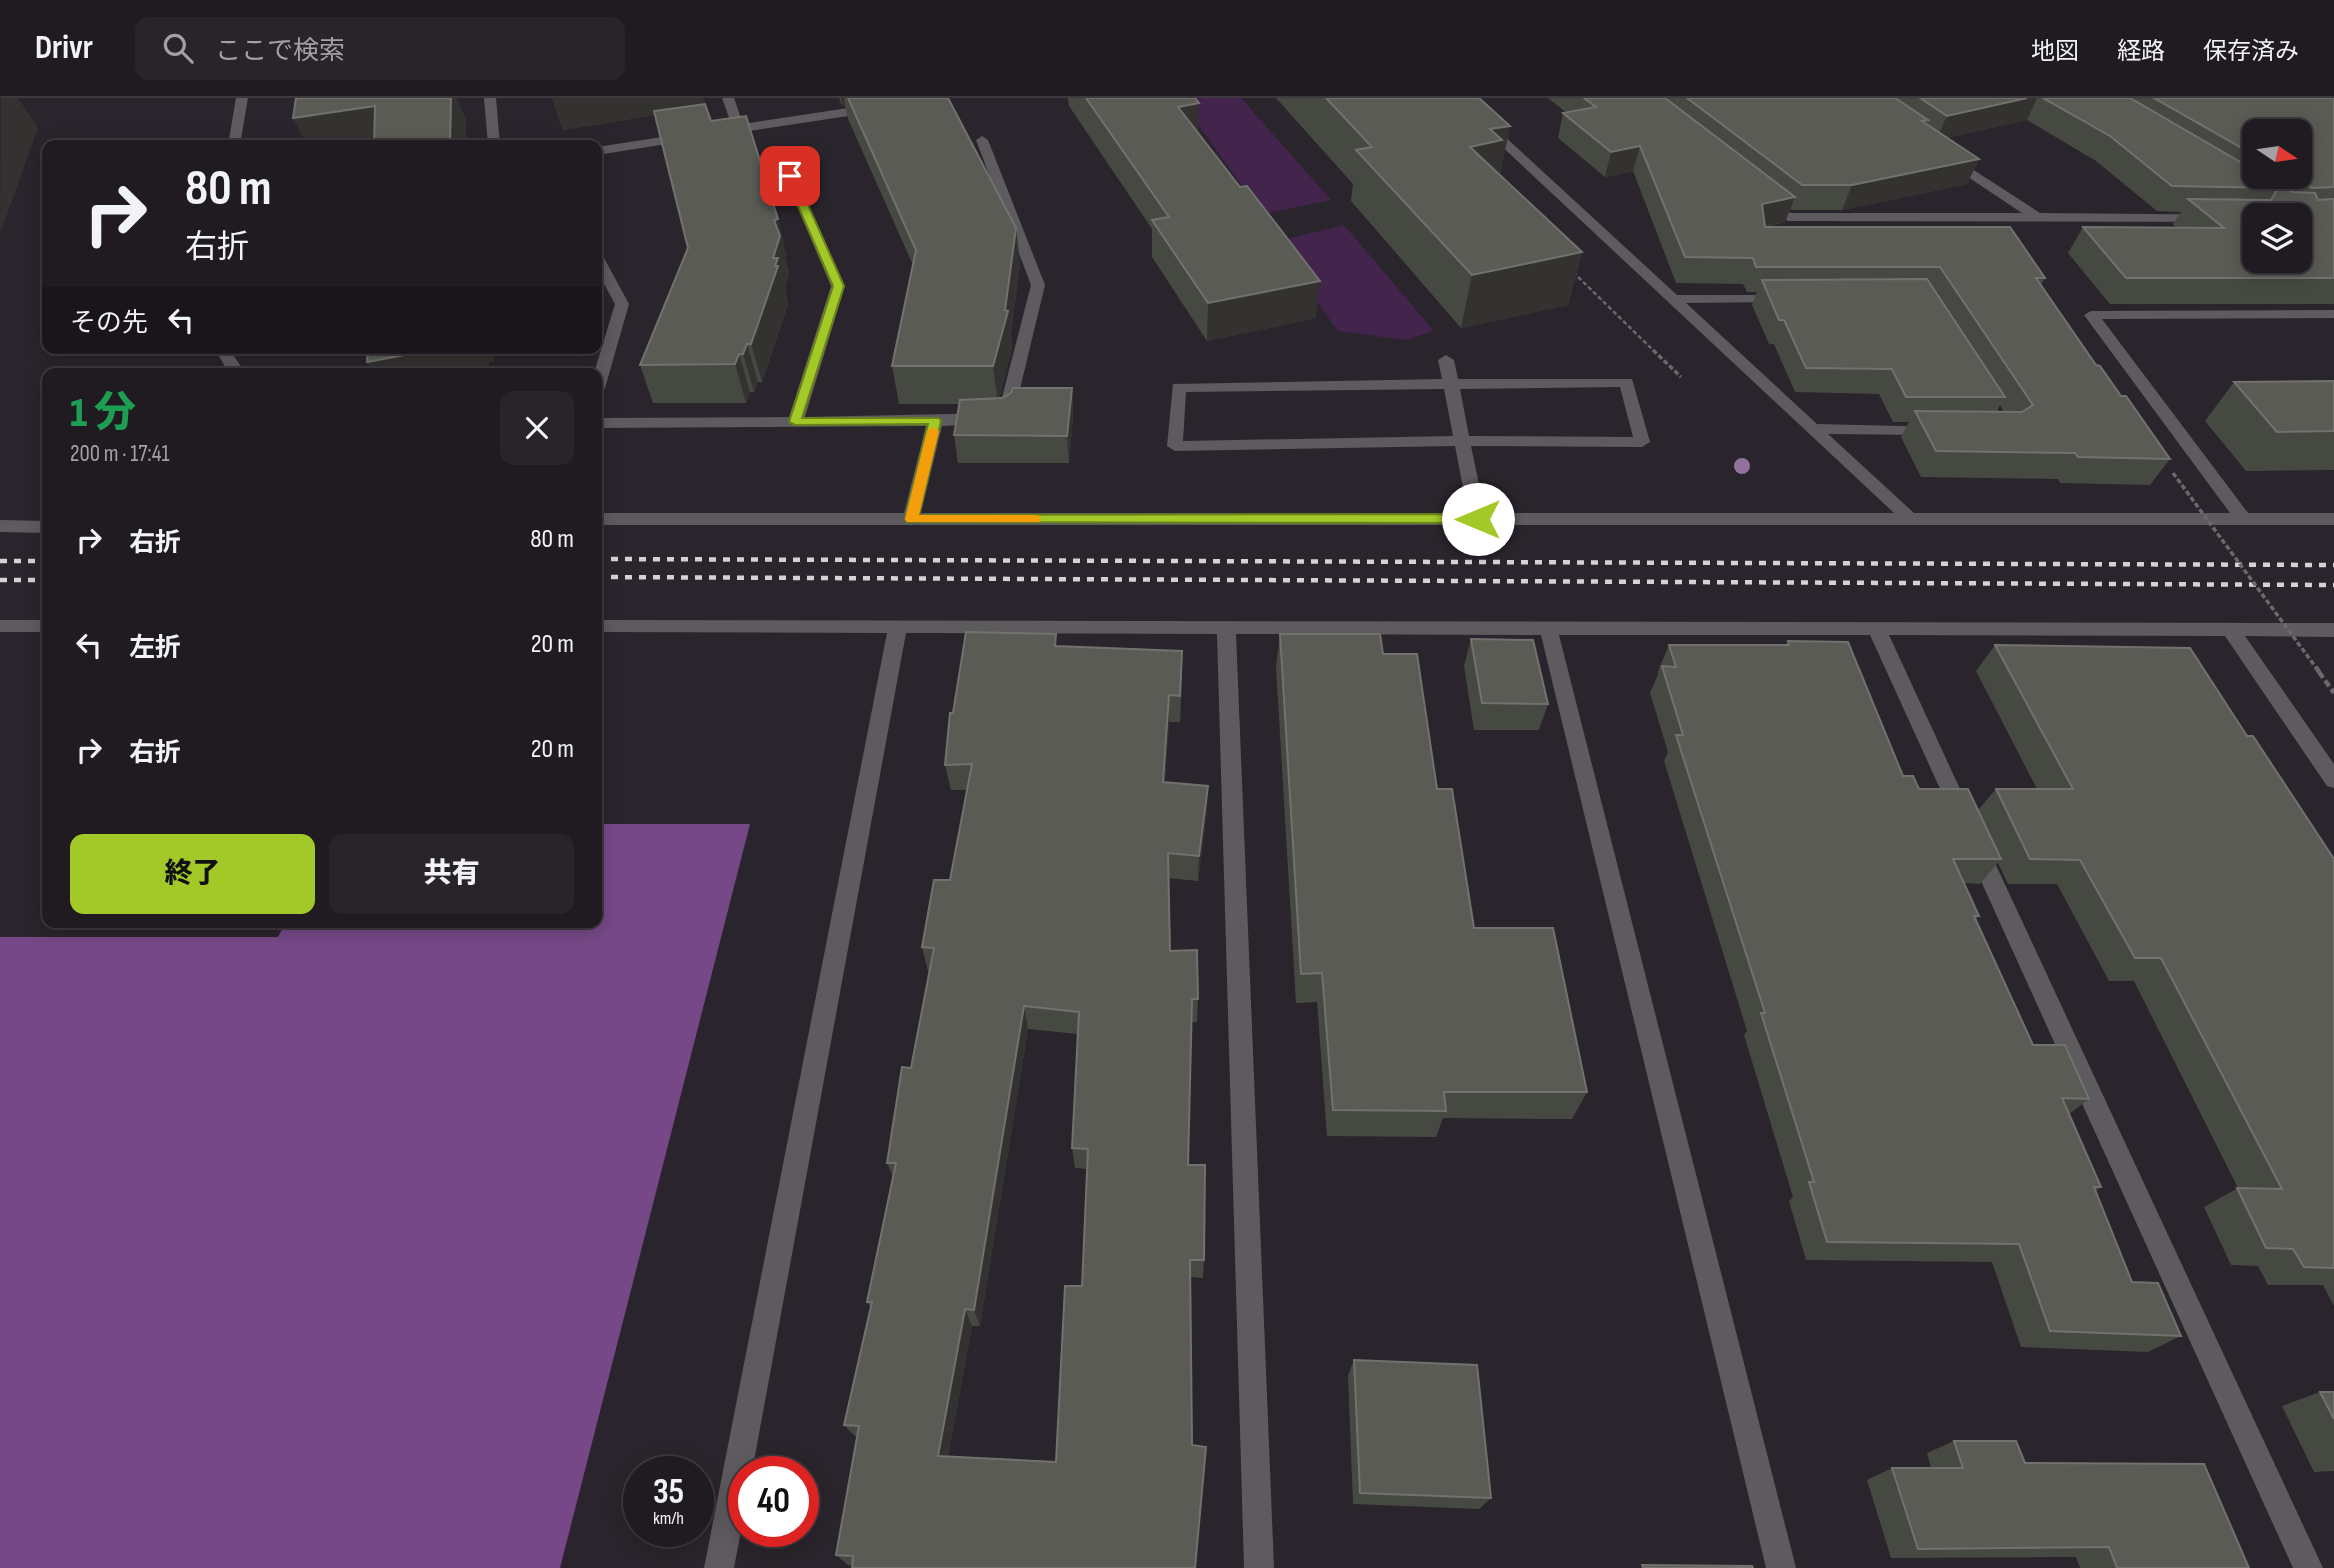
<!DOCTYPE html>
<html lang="ja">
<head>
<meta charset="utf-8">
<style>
	body { margin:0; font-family:"Sofia Sans Condensed","Noto Sans JP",sans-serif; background:#28242a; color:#f1f3f6; height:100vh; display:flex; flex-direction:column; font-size:26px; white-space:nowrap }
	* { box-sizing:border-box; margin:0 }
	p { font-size:23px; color:#a2a1a5 }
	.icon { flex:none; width:38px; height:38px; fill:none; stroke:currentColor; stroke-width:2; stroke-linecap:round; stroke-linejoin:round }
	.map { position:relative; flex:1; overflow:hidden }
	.drawer { position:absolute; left:42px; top:270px; width:560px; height:560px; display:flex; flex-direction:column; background:#201b21; border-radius:14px; box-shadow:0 4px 18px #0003,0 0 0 2px #3d393f }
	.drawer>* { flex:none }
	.hud { position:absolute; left:42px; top:42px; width:560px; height:214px; border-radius:14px; box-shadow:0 4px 18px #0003,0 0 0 2px #3d393f; background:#201b21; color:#f1f3f6; overflow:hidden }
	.needle { width:46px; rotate:103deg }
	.fabs { position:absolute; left:2242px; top:21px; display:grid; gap:14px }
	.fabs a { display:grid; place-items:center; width:70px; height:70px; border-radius:14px; background:#201b21; box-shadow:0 4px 18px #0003,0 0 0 2px #3d393f; font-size:35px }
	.speed { position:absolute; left:623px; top:1358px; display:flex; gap:14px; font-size:35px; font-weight:700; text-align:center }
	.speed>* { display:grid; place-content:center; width:91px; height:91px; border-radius:50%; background:#201b21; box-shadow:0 4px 18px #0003,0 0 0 2px #3d393f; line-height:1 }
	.speed small { font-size:18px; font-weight:400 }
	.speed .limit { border:10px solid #d22; background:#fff; color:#111 }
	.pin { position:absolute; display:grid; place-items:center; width:60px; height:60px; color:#fff; margin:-30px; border-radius:14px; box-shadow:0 4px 10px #0006 }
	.me { position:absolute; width:77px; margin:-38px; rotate:270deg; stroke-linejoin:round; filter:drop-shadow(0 0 5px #0008) }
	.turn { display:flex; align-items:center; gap:24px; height:147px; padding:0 28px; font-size:32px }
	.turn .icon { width:91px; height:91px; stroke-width:2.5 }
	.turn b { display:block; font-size:49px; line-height:60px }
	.then { display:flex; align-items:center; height:66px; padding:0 28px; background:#0003; gap:14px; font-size:26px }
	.round { display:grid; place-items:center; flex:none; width:74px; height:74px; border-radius:14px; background:#28242a }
	.head { display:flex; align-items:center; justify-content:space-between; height:119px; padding:0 28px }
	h1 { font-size:42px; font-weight:800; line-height:52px; color:#1e9e55 }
	.primary-button { display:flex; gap:14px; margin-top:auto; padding:14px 28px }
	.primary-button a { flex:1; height:80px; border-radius:14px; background:#a2c928; color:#111; font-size:28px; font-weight:800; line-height:80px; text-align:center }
	.primary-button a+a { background:#28242a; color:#f1f3f6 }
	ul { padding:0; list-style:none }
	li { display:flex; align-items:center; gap:21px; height:105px; padding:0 28px }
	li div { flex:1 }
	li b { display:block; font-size:26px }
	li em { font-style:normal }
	header { display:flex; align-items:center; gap:42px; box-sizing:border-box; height:98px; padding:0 35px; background:#201b21; border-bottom:2px solid #3d393f }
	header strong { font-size:33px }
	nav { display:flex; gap:38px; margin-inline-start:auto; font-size:24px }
	.search { width:490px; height:63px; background:#28242a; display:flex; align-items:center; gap:18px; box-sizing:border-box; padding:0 24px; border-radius:14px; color:#a2a1a5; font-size:26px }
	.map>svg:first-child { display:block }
</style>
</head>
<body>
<header>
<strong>Drivr</strong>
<div class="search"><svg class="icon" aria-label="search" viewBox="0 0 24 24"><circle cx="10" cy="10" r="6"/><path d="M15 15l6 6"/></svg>ここで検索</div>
<nav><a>地図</a><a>経路</a><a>保存済み</a></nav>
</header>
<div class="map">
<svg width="2334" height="1470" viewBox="0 0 2334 1470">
	<rect width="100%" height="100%" fill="#2a242c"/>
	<g fill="#42244d">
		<polygon points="1179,0 1241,0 1331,102 1262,116"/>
		<polygon points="1344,127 1434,233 1406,242 1338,233 1273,144"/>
	</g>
	<polygon fill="#764887" points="597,726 750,726 560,1470 0,1470 0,839 278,839 286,824 597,824"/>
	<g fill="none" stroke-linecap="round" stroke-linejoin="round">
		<polyline stroke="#6c676e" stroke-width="2.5" stroke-dasharray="4.5 2.5" stroke-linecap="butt" points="1573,174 1655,254"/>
		<polyline stroke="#6c676e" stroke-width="3.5" stroke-dasharray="5 2.5" stroke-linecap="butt" points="1653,252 1681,279"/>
		<polyline stroke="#6c676e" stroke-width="4.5" stroke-dasharray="7 3.5" stroke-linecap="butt" points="2319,574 2334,595"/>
		<g fill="#5e5b5f" fill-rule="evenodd">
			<polygon points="236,0 248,0 240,47 228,47"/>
			<polygon points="484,0 496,0 500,47 488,47"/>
			<polygon points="722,0 734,0 743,26 875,6 881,10 875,14 723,37 717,33 719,30 732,28"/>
			<path d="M1450 0H1463L1677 197H1787L1789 200 1787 203 1782 204 1686 205 1817 326 1941 329 1943 332 1941 335 1935 337 1828 336 1914 415H2230L2084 217 2091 213 2334 212V220L2102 221 2248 415H2334V427H597V415H904L926 328 597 330V320L789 319 831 188 784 78 790 74 796 78 845 188 805 319 998 315 1031 187 976 42 982 38 988 42 1045 187 1013 320 1005 325 942 328 921 415H1468L1455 348 1175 353 1167 348 1173 286 1442 281 1438 262 1446 257 1454 262 1458 281H1632L1650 344 1642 349 1471 348 1485 415H1894ZM1620 289 1633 339 1469 338 1460 291ZM1444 291 1453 338 1183 343 1186 294Z"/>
			<polygon points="688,35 694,39 692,42 597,57 597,49"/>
			<polygon points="1949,56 2040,115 2259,117 2254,117 2254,124 1788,123 1758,101 1765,97 1791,115 2022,115 1944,63 1943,60"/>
			<polygon points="597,156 604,160 629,206 605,290 597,295 597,275 594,275 615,206 597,173"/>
			<polygon points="214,250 229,250 245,275 229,275"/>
			<polygon points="0,422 47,423 47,435 0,434"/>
			<rect x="0" y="522" width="47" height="12"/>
			<polygon points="597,522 2334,525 2334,539 2245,538 2334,666 2334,690 2327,688 2225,538 1889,537 1972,717 1969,723 1962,725 1955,723 1952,717 1870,537 1559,537 1796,1470 1766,1470 1541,537 1236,536 1274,1470 1244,1470 1217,536 906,535 752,1374 744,1374 744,1417 734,1470 704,1470 887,535 597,534"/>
			<polygon points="1977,741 1984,744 1988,750 2323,1470 2293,1470 1966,750 1970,744"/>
		</g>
		<g stroke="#d5d1d6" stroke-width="4.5" stroke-dasharray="7 7" stroke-linecap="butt">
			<polyline points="597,461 2334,467"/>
			<polyline points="0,463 47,463"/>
			<polyline points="597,479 2334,487"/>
			<polyline points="0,482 47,482"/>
		</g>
		<polyline stroke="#6c676e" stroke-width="3.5" stroke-dasharray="5 2.5" stroke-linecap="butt" points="2173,375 2317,571"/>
		<polyline stroke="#6c676e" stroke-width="4.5" stroke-dasharray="7 3.5" stroke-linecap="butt" points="2316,569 2319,574"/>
	</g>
	<circle fill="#91729d" cx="1742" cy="368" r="8"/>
	<g fill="#464941" fill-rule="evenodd">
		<polygon points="552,0 703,0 711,23 787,158 785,158 789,175 785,190 788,206 762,284 758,284 754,294 750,294 746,305 653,305 640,267 688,150 655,17 563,32"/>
		<polygon points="839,0 948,0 1016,130 1020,166 1011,236 1012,250 999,301 1072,290 1073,318 1069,365 958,365 954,337 960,306 899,306 892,268 913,167 848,21 845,8 842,8"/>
		<polygon points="1068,0 1195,0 1198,35 1316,220 1207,243 1152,159 1152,131 1069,8"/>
		<polygon points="1276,0 1479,0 1500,77 1582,154 1568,207 1461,230 1351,103 1353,86"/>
		<path d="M1548 0H2334V206H2110L2068 155 2083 129 2176 130 2173 126 2181 114 2157 113 2096 63 2027 22 1946 40 1979 61 1967 86 1842 112H1792L1790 111 1785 124 1765 129 2045 180 2041 187 2096 267 2121 298 2170 361 2150 387 2060 385 2058 381 1921 379 1901 339 1909 324H1893L1879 296 1795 294 1774 246H1769L1752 207 1757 194H1747L1743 186 1676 185 1633 73 1605 79 1558 40 1563 15H1567ZM2254 33 2300 79H2254ZM2000 307 2004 314H1997Z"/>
		<polygon points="2334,283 2334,372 2246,373 2205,323 2234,284"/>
		<polygon points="1280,536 1437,691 1474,830 1587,994 1572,1021 1443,1020 1436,1039 1327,1038 1317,904 1296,905 1276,569"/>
		<polygon points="1471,541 1548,606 1539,632 1474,632 1464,568"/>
		<polygon points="1788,543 1903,678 1919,691 1978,712 1996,691 2037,691 1976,573 1995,547 2247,638 2334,761 2334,1208 2323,1187 2268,1187 2258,1168 2231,1167 2204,1109 2238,1090 2134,883 2109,883 2057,786 2008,786 1998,765 1980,786 1964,785 1979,818 1976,821 2033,947 2089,1001 2069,1016 2101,1089 2096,1093 2132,1184 2181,1238 2148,1254 2021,1249 1992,1164 1806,1162 1789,1103 1793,1099 1744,937 1747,933 1664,663 1668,654 1650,595 1658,576 1658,573 1669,547 1785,547"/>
		<path d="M1058 548 1182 579 1180 624H1169L1165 684 1207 713 1198 783 1168 780 1170 853 1198 901 1197 924H1191L1188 1067 1204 1162 1203 1180 1190 1179 1192 1347 852 1467H848L836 1457 857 1340 844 1327 871 1210 867 1204 893 1079 887 1065 911 970 930 873H928L922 849 950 782 967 692H951L945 667 953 615ZM1028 931 1078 936 1072 1050 1075 1070 1087 1071 1082 1188 1056 1364 948 1359 972 1228H980Z"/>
		<polygon points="1354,1262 1491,1400 1479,1411 1353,1406 1348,1277"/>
		<polygon points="2320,1294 2334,1294 2334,1373 2314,1374 2282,1308"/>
		<polygon points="1954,1343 2025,1365 2249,1470 2080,1470 2076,1459 1891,1460 1867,1382 1892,1370 1931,1370 1927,1355"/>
	</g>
	<g fill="#333230">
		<polygon points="1,0 18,0 38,30 0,136"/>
		<polygon points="451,0 457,0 466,22 466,47 450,47"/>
		<polygon points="552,0 703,0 711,29 656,17 563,32"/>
		<polygon points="841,0 844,0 845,8 842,8"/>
		<polygon points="2027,0 2037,0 2027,22 1936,42 1947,18"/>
		<polygon points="1199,5 1198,41 1178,9"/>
		<polygon points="375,8 392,44 368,47 307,47 293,20"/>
		<polygon points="1510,28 1500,79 1470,49 1490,31"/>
		<polygon points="1640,48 1633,73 1605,79 1611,54"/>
		<polygon points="1979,61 1967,86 1842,112 1852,87"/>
		<polygon points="1795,99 1785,124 1753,131 1762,106"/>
		<polygon points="778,121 787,158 785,158 789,175 785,190 788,206 762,284 751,246 773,160 774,122"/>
		<polygon points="1016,130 1020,166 1011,236 1012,250 998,305 993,268 1005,212"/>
		<polygon points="1582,154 1568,207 1461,230 1472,177"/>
		<polygon points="1320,183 1316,220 1207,243 1208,205"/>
		<polygon points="747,246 758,284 754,294 743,256"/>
		<polygon points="442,250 493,250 494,264 489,264 490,273 486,274 486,275 373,275 367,264"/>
		<polygon points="739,256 750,294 746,305 735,266"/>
		<polygon points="1072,290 1073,318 1069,365 1067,338"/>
		<polygon points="1169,597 1169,624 1163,709 1163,684"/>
		<polygon points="1208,688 1207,713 1198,783 1199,758"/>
		<polygon points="1024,908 1028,931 980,1228 974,1212"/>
		<polygon points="965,1211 972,1228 946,1371 938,1358"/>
	</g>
	<g fill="#595b54" stroke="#71726e" stroke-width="2" fill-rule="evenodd">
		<polygon points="296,0 451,0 450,47 374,47 375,8 293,20"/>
		<polygon points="848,0 948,0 1016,130 1005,212 1008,213 993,268 892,268 916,152"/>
		<polygon points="1086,0 1195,0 1199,5 1178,9 1240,89 1247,88 1320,183 1208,205 1152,122 1169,119"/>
		<polygon points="1326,0 1479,0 1510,28 1490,31 1502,42 1470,49 1582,154 1472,177 1356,52 1372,49"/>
		<polygon points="1584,0 1665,0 1795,99 1762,106 1765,129 2010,129 2045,180 2036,180 2096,267 2100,268 2121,298 2126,298 2170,361 2078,359 2075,355 1936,353 1915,313 2022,314 2033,307 1940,169 1756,169 1753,160 1685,159 1640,48 1611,54 1563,15 1596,9"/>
		<polygon points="1687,0 1895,0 1928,22 1922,23 1979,61 1852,87 1802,87"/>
		<polygon points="1920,0 2027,0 1947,18"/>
		<path d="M2043 0H2130L2254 72V79H2266L2293 94 2315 95 2318 102 2334 101V180H2126L2083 129 2224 130 2188 101 2271 102 2278 90 2172 88 2110 38ZM2254 117H2300V163H2254Z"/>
		<polygon points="2154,0 2334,0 2334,89 2312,90 2293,79 2300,79 2300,33 2254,33 2254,57"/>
		<polygon points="705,6 711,23 746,18 778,121 774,122 780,138 773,160 778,160 775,168 778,168 751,246 747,246 743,256 739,256 735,266 640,267 688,150 654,13"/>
		<polygon points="1927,181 2005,299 1906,299 1892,271 1806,270 1784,222 1779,222 1762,182"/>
		<polygon points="368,250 442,250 367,264"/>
		<polygon points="2334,283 2334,333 2277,334 2234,284"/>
		<polygon points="1013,290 1072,290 1067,338 954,337 960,302 1002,300 1011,295"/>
		<path d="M966 534 1056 536 1055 548 1182 553 1180 598 1169 597 1163 684 1208 688 1199 758 1168 755 1170 853 1197 852 1198 901H1192L1188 1067H1205L1204 1162H1190L1192 1347 1206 1349 1195 1470H852L853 1458 836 1457 859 1328 844 1327 872 1204H867L896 1065H887L902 969 911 970 934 850 922 849 934 782H950L972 666 945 667 950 615H953ZM1024 908 1079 914 1072 1050 1088 1051 1082 1188H1065L1056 1364 938 1358 965 1211 974 1212Z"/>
		<polygon points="1280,536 1380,536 1383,556 1417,556 1437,691 1452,691 1474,830 1553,830 1587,994 1444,994 1446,1013 1333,1012 1322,875 1301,876"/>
		<polygon points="1471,541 1533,542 1548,606 1482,605"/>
		<polygon points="1788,543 1848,544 1903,678 1913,678 1919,691 1968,691 2001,761 1953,761 1979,818 1974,818 2033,947 2065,947 2089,1001 2062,1000 2101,1089 2094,1089 2132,1184 2158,1185 2181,1238 2050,1233 2019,1146 1827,1144 1809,1084 1814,1084 1761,915 1765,915 1676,637 1683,637 1662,568 1676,569 1669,547 1789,547"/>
		<polygon points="1995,547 2190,550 2247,638 2253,638 2334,761 2334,1170 2304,1169 2293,1151 2266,1150 2237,1090 2282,1091 2161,860 2135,860 2080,762 2030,761 1996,691 2073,691"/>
		<polygon points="1354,1262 1477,1267 1491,1400 1360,1395"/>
		<polygon points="2320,1294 2334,1294 2334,1321"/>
		<polygon points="1954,1343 2016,1343 2025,1365 2204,1366 2249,1470 2117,1470 2109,1449 1918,1451 1892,1370 1963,1370"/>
		<polygon points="1642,1467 1752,1468 1753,1470 1643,1470"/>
	</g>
	<polygon fill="#a2c928" stroke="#69831a" stroke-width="2" points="790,75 795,78 844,188 802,320 939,320 941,323 919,417 1478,416 1484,421 1478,425 907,424 905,421 928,326 795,327 789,324 833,188 785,78"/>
	<polygon fill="#f59e0b" points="933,329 939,333 919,417 1035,417 1040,418 1040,424 907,424 905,421 927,333"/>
</svg>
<div class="fabs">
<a><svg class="needle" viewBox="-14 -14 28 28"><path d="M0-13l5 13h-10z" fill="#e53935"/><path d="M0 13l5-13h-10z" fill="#a2a1a5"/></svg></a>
<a><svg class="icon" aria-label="layers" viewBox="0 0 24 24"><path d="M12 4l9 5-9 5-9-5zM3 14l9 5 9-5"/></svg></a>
</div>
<div class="speed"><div>35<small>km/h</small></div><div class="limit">40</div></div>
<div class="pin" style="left:790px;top:78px;background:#d93025"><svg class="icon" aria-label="arrive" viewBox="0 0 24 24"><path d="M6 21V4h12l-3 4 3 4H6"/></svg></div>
<svg class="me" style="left:1478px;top:421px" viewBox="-20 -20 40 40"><circle r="19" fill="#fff"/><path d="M0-13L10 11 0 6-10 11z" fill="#a2c928"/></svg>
<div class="hud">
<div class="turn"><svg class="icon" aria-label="right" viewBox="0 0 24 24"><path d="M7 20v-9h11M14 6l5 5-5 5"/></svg><div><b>80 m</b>右折</div></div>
<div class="then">その先<svg class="icon" aria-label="left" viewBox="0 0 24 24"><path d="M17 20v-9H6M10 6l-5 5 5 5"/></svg></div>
</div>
<section class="drawer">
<div class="head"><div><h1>1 分</h1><p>200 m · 17:41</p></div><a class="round"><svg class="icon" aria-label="close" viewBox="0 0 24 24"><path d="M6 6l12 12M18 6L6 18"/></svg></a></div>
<ul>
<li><svg class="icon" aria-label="right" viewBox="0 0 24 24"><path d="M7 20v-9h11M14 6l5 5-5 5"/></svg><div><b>右折</b></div><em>80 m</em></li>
<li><svg class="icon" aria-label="left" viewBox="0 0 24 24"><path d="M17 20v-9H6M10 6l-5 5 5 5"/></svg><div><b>左折</b></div><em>20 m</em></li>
<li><svg class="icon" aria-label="right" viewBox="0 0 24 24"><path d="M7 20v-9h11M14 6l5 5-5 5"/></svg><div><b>右折</b></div><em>20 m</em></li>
</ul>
<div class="primary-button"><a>終了</a><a>共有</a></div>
</section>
</div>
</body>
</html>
